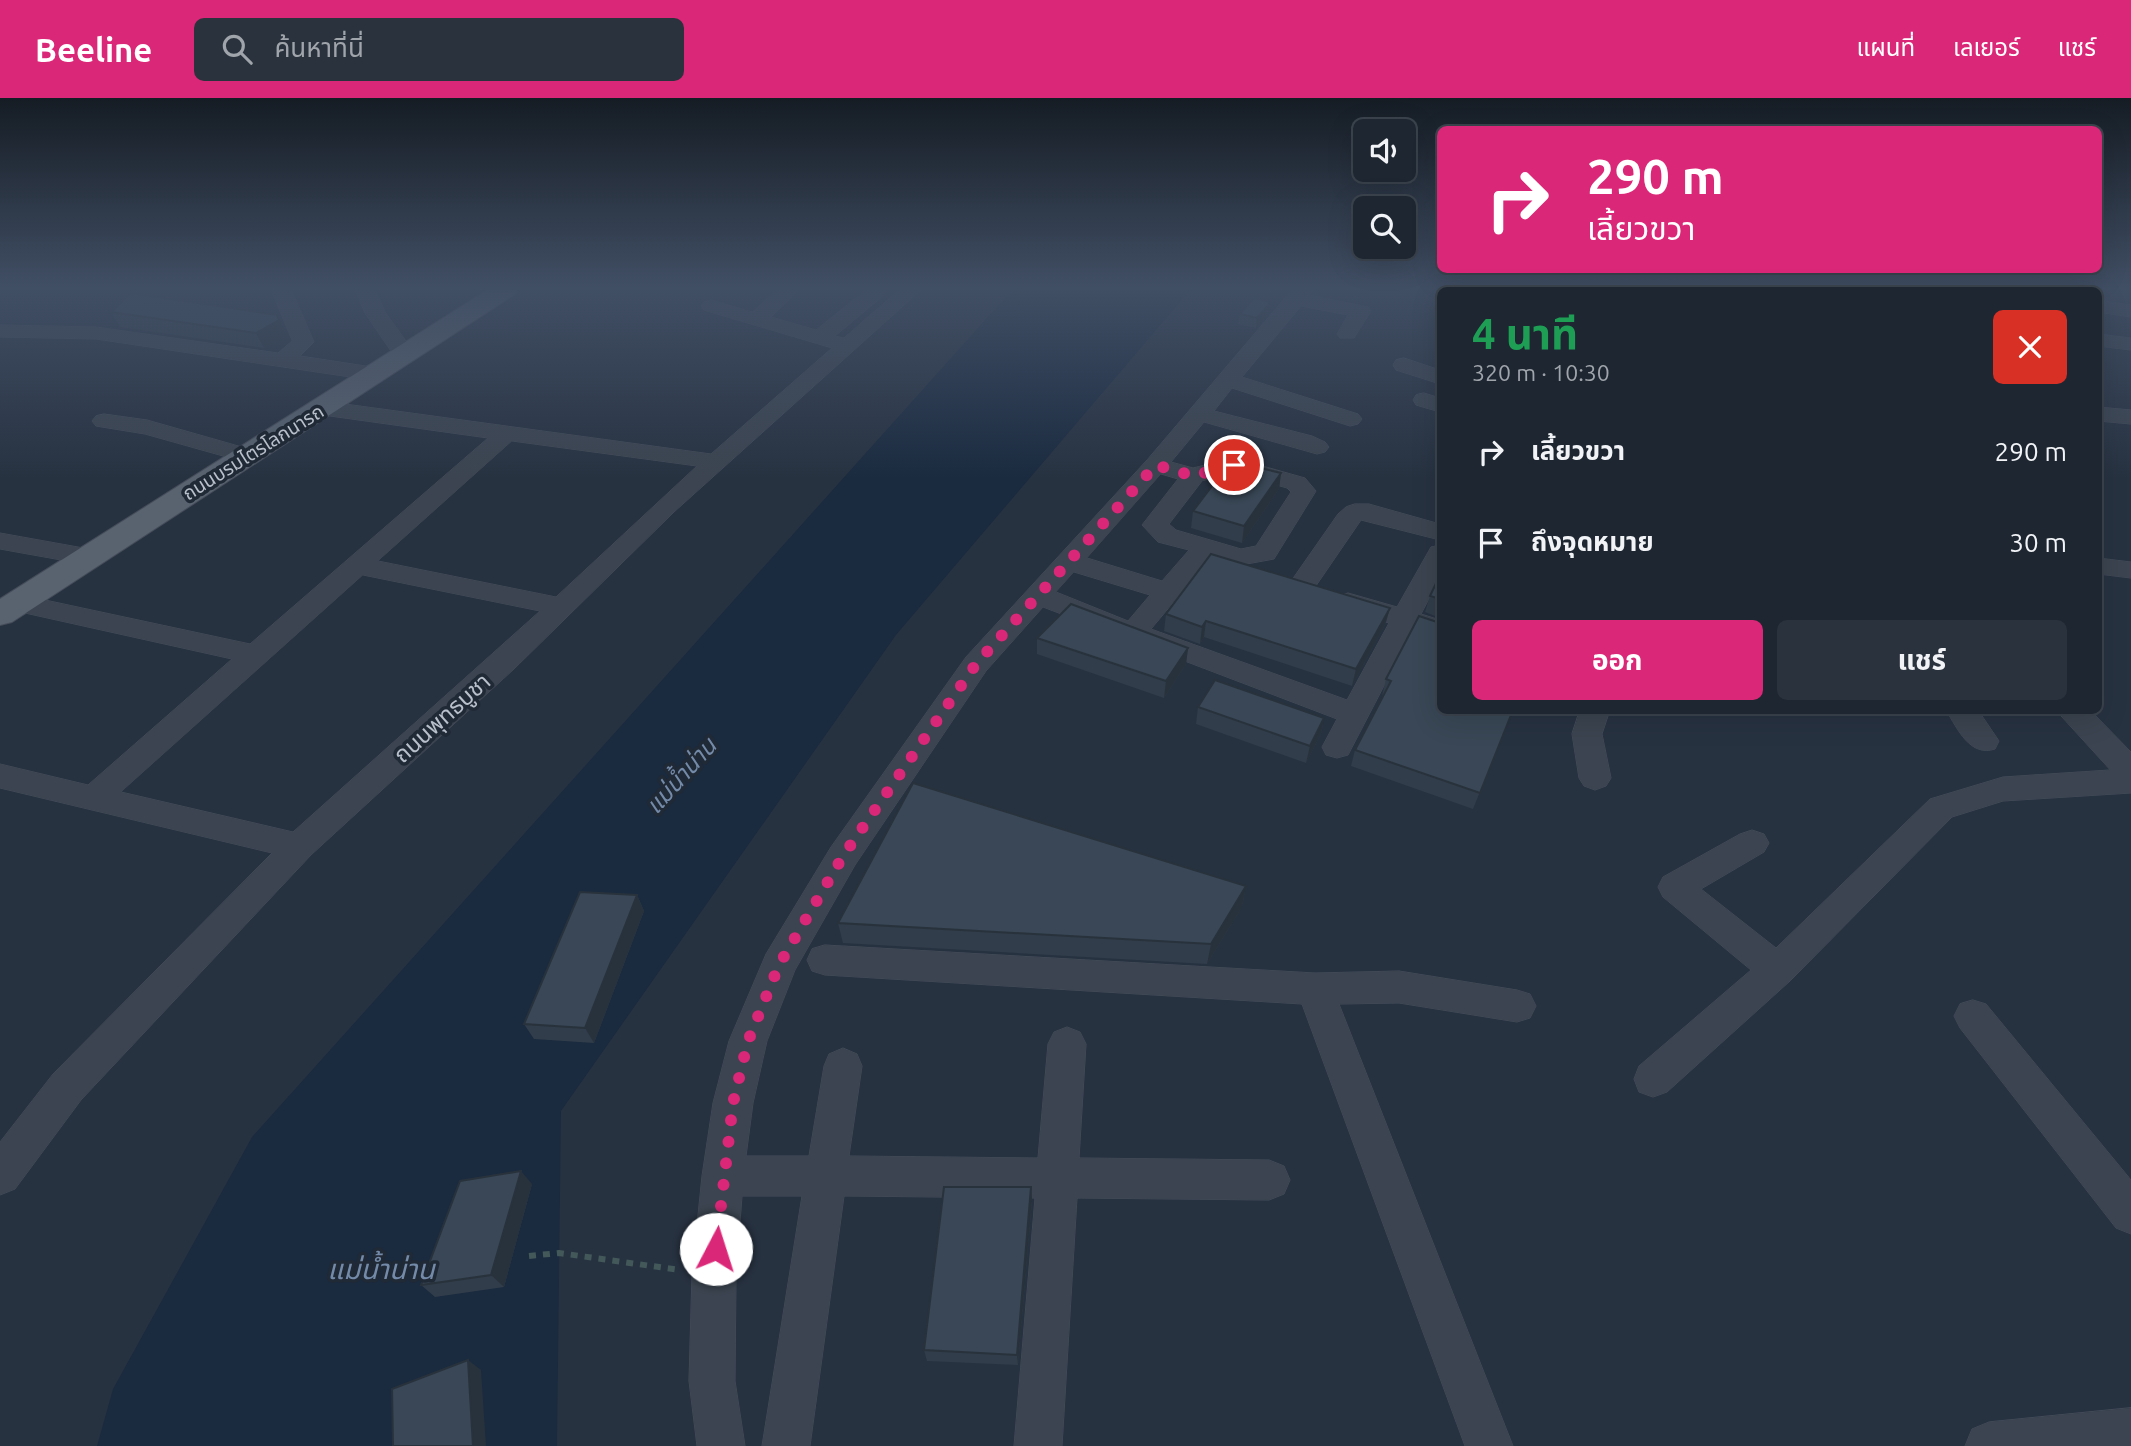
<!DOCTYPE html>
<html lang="th">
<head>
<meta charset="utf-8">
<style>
	body { margin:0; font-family:Ubuntu,"Noto Sans Thai",sans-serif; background:#2a323d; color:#f1f3f6; height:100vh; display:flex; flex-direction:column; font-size:26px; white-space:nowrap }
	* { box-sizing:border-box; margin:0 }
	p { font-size:23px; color:#a0a5ab }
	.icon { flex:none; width:38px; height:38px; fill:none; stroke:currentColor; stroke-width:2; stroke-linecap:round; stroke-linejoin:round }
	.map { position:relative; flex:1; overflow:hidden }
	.panel { position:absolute; left:1437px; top:189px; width:665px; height:427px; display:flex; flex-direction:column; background:#1d2631; border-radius:10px; box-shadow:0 7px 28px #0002,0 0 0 2px #3b434d }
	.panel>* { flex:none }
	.hud { position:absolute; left:1437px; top:28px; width:665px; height:147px; border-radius:10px; box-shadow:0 7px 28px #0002,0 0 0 2px #3b434d; background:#db2777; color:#fff; overflow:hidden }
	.controls { position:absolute; left:1353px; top:21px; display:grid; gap:14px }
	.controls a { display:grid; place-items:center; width:63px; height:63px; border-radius:10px; background:#1d2631; box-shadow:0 7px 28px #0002,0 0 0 2px #3b434d; font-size:35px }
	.pin { position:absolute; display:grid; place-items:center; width:60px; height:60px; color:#fff; margin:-30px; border:4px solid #fff; border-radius:50%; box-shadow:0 2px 7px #0007 }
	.me { position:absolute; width:77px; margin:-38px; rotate:5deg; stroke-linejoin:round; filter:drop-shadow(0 0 5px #0008) }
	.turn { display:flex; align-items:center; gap:24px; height:147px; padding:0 35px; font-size:32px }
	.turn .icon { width:91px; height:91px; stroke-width:2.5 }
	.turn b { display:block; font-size:49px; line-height:60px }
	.round { display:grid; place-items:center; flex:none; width:74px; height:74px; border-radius:10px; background:#2a323d }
	.summary { display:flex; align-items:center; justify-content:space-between; height:119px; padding:0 35px }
	h1 { font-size:42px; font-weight:700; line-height:52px; color:#1e9e55 }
	.primary-button { display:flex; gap:14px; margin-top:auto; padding:14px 35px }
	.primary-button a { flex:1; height:80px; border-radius:10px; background:#db2777; color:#fff; font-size:28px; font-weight:700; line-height:80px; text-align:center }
	.primary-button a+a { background:#2a323d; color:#f1f3f6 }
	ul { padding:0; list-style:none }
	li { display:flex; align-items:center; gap:21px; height:91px; padding:0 35px }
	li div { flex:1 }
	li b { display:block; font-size:26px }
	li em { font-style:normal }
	header { display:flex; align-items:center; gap:42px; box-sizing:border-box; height:98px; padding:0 35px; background:#db2777; color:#fff }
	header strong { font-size:33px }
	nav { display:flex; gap:38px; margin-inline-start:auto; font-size:24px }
	.search { width:490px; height:63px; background:#2a323d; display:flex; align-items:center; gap:18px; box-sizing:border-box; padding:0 24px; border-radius:10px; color:#a0a5ab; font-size:26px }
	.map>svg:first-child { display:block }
</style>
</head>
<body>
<header>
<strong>Beeline</strong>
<div class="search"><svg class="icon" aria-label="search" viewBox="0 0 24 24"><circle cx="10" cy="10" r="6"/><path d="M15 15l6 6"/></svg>ค้นหาที่นี่</div>
<nav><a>แผนที่</a><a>เลเยอร์</a><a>แชร์</a></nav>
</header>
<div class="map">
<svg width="2131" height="1348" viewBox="0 0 2131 1348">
	<rect width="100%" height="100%" fill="#273241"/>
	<polygon fill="#1a2a3f" points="1013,191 1191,191 896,537 561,1013 557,1348 97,1348 113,1291 252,1039"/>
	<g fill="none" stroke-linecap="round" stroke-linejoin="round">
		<g stroke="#454d5a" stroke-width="1">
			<g id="minor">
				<polygon points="271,191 291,191 314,244 300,258 385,271 388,276 385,281 377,283 96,241 0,239 0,227 96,229 278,255 292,243"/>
				<polygon points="355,191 375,191 385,214 416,257 413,262 397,262 365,215"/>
				<path d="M778 191H800L771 219 816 232 867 191H886L884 197 835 238 844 240 900 191H922L674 414 514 571 311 757 81 1002 15 1091 0 1097V1044L53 976 272 755 0 690V666L88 687 232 561 7 511 3 505 7 499 17 496 250 546 488 340 323 317 315 315 312 310 315 305 323 303 711 356 832 250 704 212 701 208 704 204 711 202 752 214ZM512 343 697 368 556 499 378 463ZM363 477 540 513 293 734 121 694Z"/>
				<path d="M1293 191H1314L1309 197 1368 209 1371 213 1354 240H1340L1337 236 1348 217 1301 208 1242 279 1358 316 1362 321 1358 326 1350 328 1232 290 1214 313 1312 338 1325 344 1329 349 1325 354 1317 356 1204 324 1171 364 1193 370 1234 360 1305 380 1316 393 1274 461 1241 467 1237 473 1228 475 1204 468 1151 531 1347 602 1389 525 1338 510 1334 504 1338 498 1348 495 1397 509 1431 449 1440 447V480L1421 516 1440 522V540L1413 532 1348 657 1337 660 1326 657 1322 649 1337 621 1043 509 986 573 855 767 795 872 767 943 753 1005 746 1058H809L824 968 829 956 843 950 857 956 862 968 849 1058 1038 1060 1048 946 1054 934 1067 929 1080 934 1086 946 1079 1060 1269 1062 1284 1068 1290 1082 1284 1096 1269 1102 1077 1100 1062 1348H1014L1035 1100 844 1098 810 1348H762L802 1098H742L736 1176 735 1283 745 1348H697L689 1283 692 1176 702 1078 713 1005 729 943 766 856 831 749 966 559 1147 362ZM1234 375 1287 390 1291 394 1256 448 1241 451 1176 432 1169 426 1202 383ZM1161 376 1178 381 1142 427 1158 444 1189 452 1162 483 1087 460ZM1074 474 1150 497 1128 523 1056 494Z"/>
				<polygon points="1596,191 1625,191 1625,192 1597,192"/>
				<rect x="1751" y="191" width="20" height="1"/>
				<polygon points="2068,191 2089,191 2089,192 2069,192"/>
				<polygon points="2098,202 2131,207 2131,219 2098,214"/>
				<polygon points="2098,236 2131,240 2131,252 2098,248"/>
				<polygon points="1404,260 1440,272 1440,286 1396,272 1393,267 1396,262"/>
				<polygon points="1424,295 1440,300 1440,314 1416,307 1413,302 1416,297"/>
				<polygon points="2098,309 2131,312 2131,326 2098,323"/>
				<polygon points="104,316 147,322 256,353 260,358 256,363 248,365 145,336 96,328 92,323 96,318"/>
				<polygon points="1355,406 1369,406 1440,426 1440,442 1361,422 1311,495 1301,498 1291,495 1287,489 1338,416 1346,409"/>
				<polygon points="0,435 89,451 98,453 102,459 98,465 89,467 0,451"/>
				<polygon points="2098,460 2131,464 2131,480 2098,476"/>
				<polygon points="1580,612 1610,612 1602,636 1611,680 1606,688 1595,692 1584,688 1579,680 1572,636"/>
				<path d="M1946 612H1978L1999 643 1995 651C1970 659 1958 632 1946 612Z"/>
				<polygon points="2056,612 2090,612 2131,654 2131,695 2003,703 1952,719 1790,883 1667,994 1653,999 1639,994 1634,981 1639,968 1751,872 1663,799 1658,789 1663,779 1740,736 1752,732 1764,736 1769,745 1764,754 1701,791 1776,850 1930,701 2003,679 2110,672"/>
				<polygon points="825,847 1315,875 1399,873 1517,892 1530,896 1536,908 1530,920 1517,924 1399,905 1339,906 1513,1348 1465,1348 1302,906 825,877 812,873 807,862 812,851"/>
				<polygon points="1973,902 1986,906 2131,1082 2131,1136 2116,1130 1960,930 1954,918 1960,906"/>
				<polygon points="2131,1310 2131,1348 1965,1348 1972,1331 1989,1324"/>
			</g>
		</g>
		<g stroke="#454d5a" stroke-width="2">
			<polygon id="major" points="489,191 518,191 515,196 12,524 0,527 0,501"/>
		</g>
		<polyline stroke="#425859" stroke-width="6" stroke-dasharray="7 7" stroke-linecap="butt" points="529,1158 559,1155 680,1172"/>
		<use href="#minor" fill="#3b4450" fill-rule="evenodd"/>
		<use href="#major" fill="#596370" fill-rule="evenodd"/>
	</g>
	<g fill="#313d4a">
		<polygon points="111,214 285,232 287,238 264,250 120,229"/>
		<polygon points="1270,214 1256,230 1238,226 1240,216"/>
		<polygon points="1281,375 1279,391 1242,445 1191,430 1193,413"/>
		<polygon points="1440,477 1440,520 1425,514 1430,498"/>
		<polygon points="1390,510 1385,527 1352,588 1204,539 1200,546 1164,533 1166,516"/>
		<polygon points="1037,540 1188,550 1186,566 1164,600 1037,556"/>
		<polygon points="1386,581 1513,612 1473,711 1351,668 1355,652 1383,598 1382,598"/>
		<polygon points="1198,609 1324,620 1321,636 1306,665 1196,626"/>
		<polygon points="1246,788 1242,809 1207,866 843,845 838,825"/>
		<polygon points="637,797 644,813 594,945 534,941 524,926"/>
		<polygon points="532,1086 504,1189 435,1199 421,1187"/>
		<polygon points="1031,1089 1032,1103 1018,1267 927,1263 924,1252"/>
	</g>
	<g fill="#28323c">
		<polygon points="1271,204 1270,214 1256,230 1257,220"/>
		<polygon points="277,217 287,238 264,250 256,235"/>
		<polygon points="1281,375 1279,391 1242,445 1244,428"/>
		<polygon points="1390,510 1385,527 1352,588 1356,571"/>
		<polygon points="1206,523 1204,539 1200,546 1202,529"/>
		<polygon points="1188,550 1186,566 1164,600 1166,583"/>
		<polygon points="1324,620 1321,636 1306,665 1310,648"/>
		<polygon points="1246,788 1242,809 1207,866 1211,846"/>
		<polygon points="637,797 644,813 594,945 585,930"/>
		<polygon points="521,1073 532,1086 504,1189 491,1177"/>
		<polygon points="1031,1089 1032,1103 1018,1267 1017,1257"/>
		<polygon points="468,1262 481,1272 486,1348 473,1348"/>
	</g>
	<g fill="#394756" stroke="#28323c" stroke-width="2">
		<polygon points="131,195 277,217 279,222 256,235 111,214"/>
		<polygon points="1254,200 1271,204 1257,220 1240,216"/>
		<polygon points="1231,363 1281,375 1244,428 1193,413"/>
		<polygon points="1211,456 1390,510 1356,571 1206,523 1202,529 1166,516"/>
		<polygon points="1440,477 1440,501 1430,498"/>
		<polygon points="1071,506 1188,550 1166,583 1037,540"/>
		<polygon points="1419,518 1440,525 1440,612 1513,612 1480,695 1355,652 1391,583 1386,581"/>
		<polygon points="1215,582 1324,620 1310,648 1198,609"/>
		<polygon points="913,685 1246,788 1211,846 838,825"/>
		<polygon points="580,794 637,797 585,930 524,926"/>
		<polygon points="521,1073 491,1177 421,1187 460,1083"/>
		<polygon points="944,1089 1031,1089 1017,1257 924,1252"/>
		<polygon points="468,1262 473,1348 393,1348 392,1291"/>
	</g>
	<linearGradient id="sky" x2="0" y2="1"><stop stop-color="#151c24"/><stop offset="0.5" stop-color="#414f65"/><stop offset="1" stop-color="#414f65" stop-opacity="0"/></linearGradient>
	<rect width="2131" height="380" fill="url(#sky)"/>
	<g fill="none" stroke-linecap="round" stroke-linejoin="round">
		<polyline stroke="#db2777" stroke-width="12" stroke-dasharray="0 21.6" points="716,1151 733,1005 748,943 779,867 843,758 976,566 1156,367 1193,378 1234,367"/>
	</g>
	<g text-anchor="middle" stroke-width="7" stroke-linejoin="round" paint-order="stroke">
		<g font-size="19" fill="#b8c0cb" stroke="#202936">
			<text transform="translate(253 354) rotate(-32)" y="7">ถนนบรมไตรโลกนารถ</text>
		</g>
		<g font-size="23" fill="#b8c0cb" stroke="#202936">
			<text transform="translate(442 620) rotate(-42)" y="8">ถนนพุทธบูชา</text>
		</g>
		<g font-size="24" font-style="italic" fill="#738aa8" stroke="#202936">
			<text transform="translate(681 678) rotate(-48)" y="8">แม่น้ำน่าน</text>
		</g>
		<g font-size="28" font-style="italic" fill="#738aa8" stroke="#202936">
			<text x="381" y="1181">แม่น้ำน่าน</text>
		</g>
	</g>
</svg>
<div class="controls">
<a><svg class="icon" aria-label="sound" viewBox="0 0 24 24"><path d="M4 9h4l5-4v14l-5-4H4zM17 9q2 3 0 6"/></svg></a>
<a><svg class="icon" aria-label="search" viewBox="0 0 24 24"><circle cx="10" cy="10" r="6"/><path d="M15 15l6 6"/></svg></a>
</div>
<div class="pin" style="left:1234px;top:367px;background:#d93025"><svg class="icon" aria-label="arrive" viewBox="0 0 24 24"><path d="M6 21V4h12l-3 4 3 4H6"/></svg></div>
<svg class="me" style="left:716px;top:1151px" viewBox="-20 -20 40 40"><circle r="19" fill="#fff"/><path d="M0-13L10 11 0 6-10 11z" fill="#db2777"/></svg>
<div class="hud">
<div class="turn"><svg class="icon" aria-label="right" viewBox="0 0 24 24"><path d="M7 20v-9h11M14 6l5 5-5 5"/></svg><div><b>290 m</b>เลี้ยวขวา</div></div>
</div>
<section class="panel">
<div class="summary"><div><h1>4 นาที</h1><p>320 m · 10:30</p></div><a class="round" style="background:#d93025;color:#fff"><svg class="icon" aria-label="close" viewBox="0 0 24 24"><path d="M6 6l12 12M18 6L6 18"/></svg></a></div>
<ul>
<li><svg class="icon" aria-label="right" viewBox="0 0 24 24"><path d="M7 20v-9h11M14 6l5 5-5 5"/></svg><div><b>เลี้ยวขวา</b></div><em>290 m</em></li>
<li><svg class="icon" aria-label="arrive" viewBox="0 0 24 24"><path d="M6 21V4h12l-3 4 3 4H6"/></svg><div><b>ถึงจุดหมาย</b></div><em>30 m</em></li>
</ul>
<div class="primary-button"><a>ออก</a><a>แชร์</a></div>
</section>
</div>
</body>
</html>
